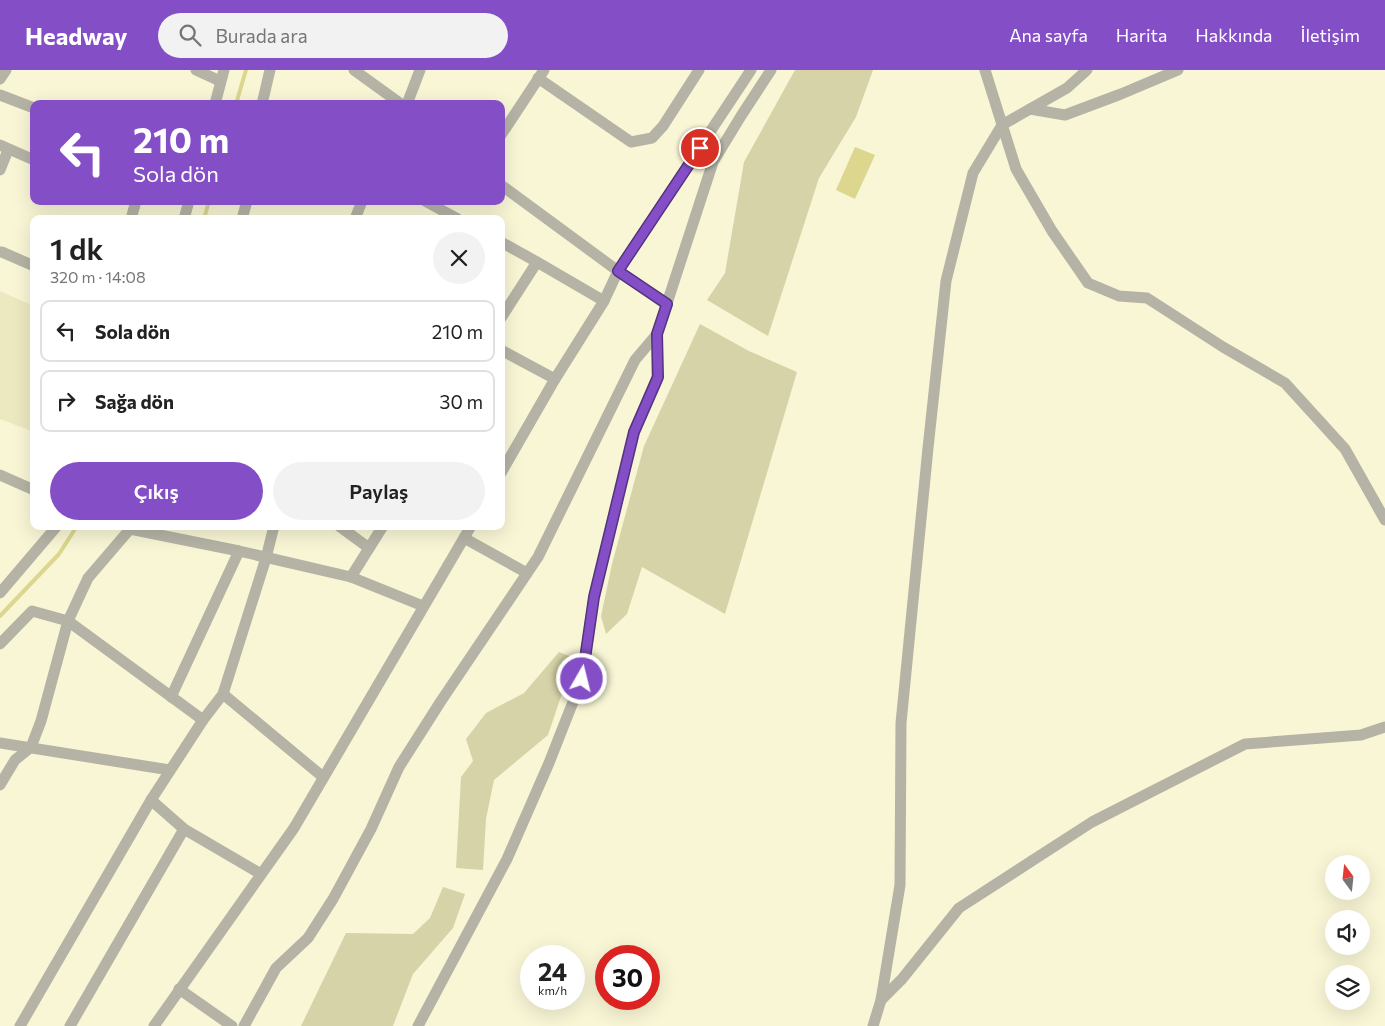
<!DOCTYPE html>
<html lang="tr">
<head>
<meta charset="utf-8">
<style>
	body { margin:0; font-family:Commissioner,sans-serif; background:#f2f2f2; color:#222; height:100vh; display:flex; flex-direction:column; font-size:19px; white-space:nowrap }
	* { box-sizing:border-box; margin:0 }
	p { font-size:16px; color:#767676 }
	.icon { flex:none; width:28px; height:28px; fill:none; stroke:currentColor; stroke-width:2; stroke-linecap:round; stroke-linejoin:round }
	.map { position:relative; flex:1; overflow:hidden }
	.sheet { position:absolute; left:30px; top:145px; width:475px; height:315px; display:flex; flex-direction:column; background:#fff; border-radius:10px; box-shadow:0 5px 20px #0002 }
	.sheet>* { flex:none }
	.guide { position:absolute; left:30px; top:30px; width:475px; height:105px; border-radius:10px; box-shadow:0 5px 20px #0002; background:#844ec6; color:#fff; overflow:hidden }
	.needle { width:32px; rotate:345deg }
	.fabs { position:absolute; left:1325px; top:785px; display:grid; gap:10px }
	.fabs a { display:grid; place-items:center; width:45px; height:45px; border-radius:50%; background:#fff; box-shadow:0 5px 20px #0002; font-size:25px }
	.speed { position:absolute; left:520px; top:875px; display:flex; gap:10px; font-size:25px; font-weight:700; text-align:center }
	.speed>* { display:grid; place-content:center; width:65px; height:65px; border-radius:50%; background:#fff; box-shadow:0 5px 20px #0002; line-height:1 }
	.speed small { font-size:12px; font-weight:400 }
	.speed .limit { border:8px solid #d22; background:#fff; color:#111 }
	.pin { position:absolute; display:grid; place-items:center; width:42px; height:42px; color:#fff; margin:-21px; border:2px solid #fff; border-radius:50%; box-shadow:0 1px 5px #0007 }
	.me { position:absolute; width:55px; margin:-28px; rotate:8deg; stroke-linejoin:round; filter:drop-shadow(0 0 4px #0008) }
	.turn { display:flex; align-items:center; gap:18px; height:105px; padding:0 20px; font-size:22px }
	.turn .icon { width:65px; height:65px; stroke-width:2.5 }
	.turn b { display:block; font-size:35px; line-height:42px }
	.round { display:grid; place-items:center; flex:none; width:52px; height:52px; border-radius:26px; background:#f2f2f2 }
	.head { display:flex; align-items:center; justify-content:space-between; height:85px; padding:0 20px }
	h1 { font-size:30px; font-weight:600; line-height:38px }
	.action { display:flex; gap:10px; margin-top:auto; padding:10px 20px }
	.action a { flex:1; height:58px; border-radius:30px; background:#844ec6; color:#fff; font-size:20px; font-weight:600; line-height:58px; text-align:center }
	.action a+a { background:#f2f2f2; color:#222 }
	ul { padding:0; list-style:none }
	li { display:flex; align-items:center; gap:15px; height:62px; margin:0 10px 8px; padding:0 10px; border:2px solid #e0e0e0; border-radius:10px }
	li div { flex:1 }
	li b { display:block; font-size:19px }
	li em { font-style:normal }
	header { display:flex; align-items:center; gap:30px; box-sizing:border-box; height:70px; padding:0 25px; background:#844ec6; color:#fff }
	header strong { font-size:24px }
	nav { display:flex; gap:28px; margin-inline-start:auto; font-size:18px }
	.search { width:350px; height:45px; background:#f2f2f2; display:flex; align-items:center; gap:12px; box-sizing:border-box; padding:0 18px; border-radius:28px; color:#767676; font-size:19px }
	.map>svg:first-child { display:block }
</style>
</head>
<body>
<header>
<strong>Headway</strong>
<div class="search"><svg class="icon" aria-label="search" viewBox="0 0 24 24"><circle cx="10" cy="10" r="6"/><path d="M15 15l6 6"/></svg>Burada ara</div>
<nav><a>Ana sayfa</a><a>Harita</a><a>Hakkında</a><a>İletişim</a></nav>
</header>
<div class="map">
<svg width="1385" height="956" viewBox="0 0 1385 956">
	<rect width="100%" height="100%" fill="#f8f6d5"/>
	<polygon fill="#ece9c1" points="0,221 34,236 34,362 0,349"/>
	<g fill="#d7d3a9">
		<polygon points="795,0 873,0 856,47 819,108 768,266 707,230 725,203 744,92"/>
		<polygon points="700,254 749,281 797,302 725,544 642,497 627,544 606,564 601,546 612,494 644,376"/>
		<polygon points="559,582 574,588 548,665 494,710 486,749 483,800 456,798 461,707 473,691 466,669 486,643 524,623"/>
		<polygon points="443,817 465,824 453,858 413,904 393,956 301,956 346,863 413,864 430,848"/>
	</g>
	<polygon fill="#dcd68f" points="855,77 875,85 855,129 836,120"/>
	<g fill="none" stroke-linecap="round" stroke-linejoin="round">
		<g stroke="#dcd68f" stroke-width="4">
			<polyline points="236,34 246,0"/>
			<polyline points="204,149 209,131"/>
			<polyline points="0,546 59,484 77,456"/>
		</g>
		<g stroke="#b4b3a5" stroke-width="11">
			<polyline points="196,0 220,11"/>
			<polyline points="354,0 401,34"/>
			<polyline points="985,0 1016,99 1052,161 1088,213 1119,226 1147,228 1223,277 1285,313 1345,379 1385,450"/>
			<polyline points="538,8 631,72 652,68 663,56 699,0"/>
			<polyline points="0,9 6,0"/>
			<polyline points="0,25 34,38"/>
			<polyline points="215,34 224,0"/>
			<polyline points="262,34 270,0"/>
			<polyline points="407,34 420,0"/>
			<polyline points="1030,39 1067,18 1087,0"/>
			<polyline points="501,65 544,0"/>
			<polyline points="0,75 34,90"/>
			<polyline points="0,100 8,80"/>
			<polyline points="501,115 618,201 667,235"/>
			<polyline points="425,131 458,149"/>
			<polyline points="131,149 136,131"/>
			<polyline points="184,149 189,131"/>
			<polyline points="242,149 247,131"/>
			<polyline points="355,149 362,131"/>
			<polyline points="501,172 537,192 501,248"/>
			<polyline points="0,182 2,182 34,196"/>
			<polyline points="537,192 604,231"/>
			<polyline points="501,280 555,309"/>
			<polyline points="501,403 555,309 604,231 618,201 751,0"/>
			<polyline points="0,405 34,420"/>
			<polyline points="339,456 369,478"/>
			<polyline points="464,468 527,503"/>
			<polyline points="351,507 383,456"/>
			<polyline points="0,523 57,456"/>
			<polyline points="0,574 32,541 68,551 203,650"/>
			<polyline points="223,624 323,707"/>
			<polyline points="171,627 239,481"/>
			<polyline points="0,673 170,700"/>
			<polyline points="0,715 15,690 31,677 41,651 68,551 88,508 130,459 239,481 351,507 423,536"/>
			<polyline points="151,730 184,759 261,804"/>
			<polyline points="179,919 232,956"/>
			<polyline points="881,930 902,909 959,838 1092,752 1245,674 1361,665 1385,657"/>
			<polyline points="20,956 151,730 203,650 223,624 266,488 274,456"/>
			<polyline points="70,956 184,759"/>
			<polyline points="154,956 294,758 471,456"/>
			<polyline points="244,956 276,898 308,868 333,829 371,759 399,697 441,631 538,487 635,290 657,264 713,92 741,46 771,0"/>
			<polyline points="418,956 507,789 549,693 582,609 594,527 634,362 657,307 657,264"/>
			<polyline points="873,956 881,930 900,815 901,653 928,378 946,211 973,103 1002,55 1030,39 1065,45 1121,24 1178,0"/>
		</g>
	</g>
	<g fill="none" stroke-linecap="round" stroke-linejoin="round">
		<g stroke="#563381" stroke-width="12">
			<polyline id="route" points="582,609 594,527 634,362 658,307 657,264 667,234 618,201 700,78"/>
		</g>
		<use href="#route" stroke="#844ec6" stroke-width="9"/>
	</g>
</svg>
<div class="fabs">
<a><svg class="needle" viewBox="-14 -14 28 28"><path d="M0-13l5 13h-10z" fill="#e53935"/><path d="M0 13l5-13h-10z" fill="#767676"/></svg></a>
<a><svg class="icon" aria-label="sound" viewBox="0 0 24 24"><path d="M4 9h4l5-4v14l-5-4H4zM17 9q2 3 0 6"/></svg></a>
<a><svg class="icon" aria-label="layers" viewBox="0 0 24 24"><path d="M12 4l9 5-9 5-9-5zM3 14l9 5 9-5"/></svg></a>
</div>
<div class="speed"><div>24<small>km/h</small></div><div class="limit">30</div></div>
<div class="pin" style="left:700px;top:78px;background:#d93025"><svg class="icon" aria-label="arrive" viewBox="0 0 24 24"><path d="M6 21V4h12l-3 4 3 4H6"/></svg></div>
<svg class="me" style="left:582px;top:609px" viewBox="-20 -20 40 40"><circle r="17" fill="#844ec6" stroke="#fff" stroke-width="3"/><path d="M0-11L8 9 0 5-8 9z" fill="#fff"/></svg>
<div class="guide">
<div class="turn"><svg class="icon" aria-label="left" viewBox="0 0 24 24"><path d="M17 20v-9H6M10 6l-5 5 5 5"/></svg><div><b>210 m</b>Sola dön</div></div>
</div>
<section class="sheet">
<div class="head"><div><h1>1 dk</h1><p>320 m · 14:08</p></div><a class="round"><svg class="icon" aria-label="close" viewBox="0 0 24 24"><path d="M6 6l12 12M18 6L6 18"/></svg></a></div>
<ul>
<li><svg class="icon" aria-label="left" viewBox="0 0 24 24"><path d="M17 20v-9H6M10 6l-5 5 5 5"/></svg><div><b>Sola dön</b></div><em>210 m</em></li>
<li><svg class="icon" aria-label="right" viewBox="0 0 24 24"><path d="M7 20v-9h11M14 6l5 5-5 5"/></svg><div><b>Sağa dön</b></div><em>30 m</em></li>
</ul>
<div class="action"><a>Çıkış</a><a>Paylaş</a></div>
</section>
</div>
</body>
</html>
